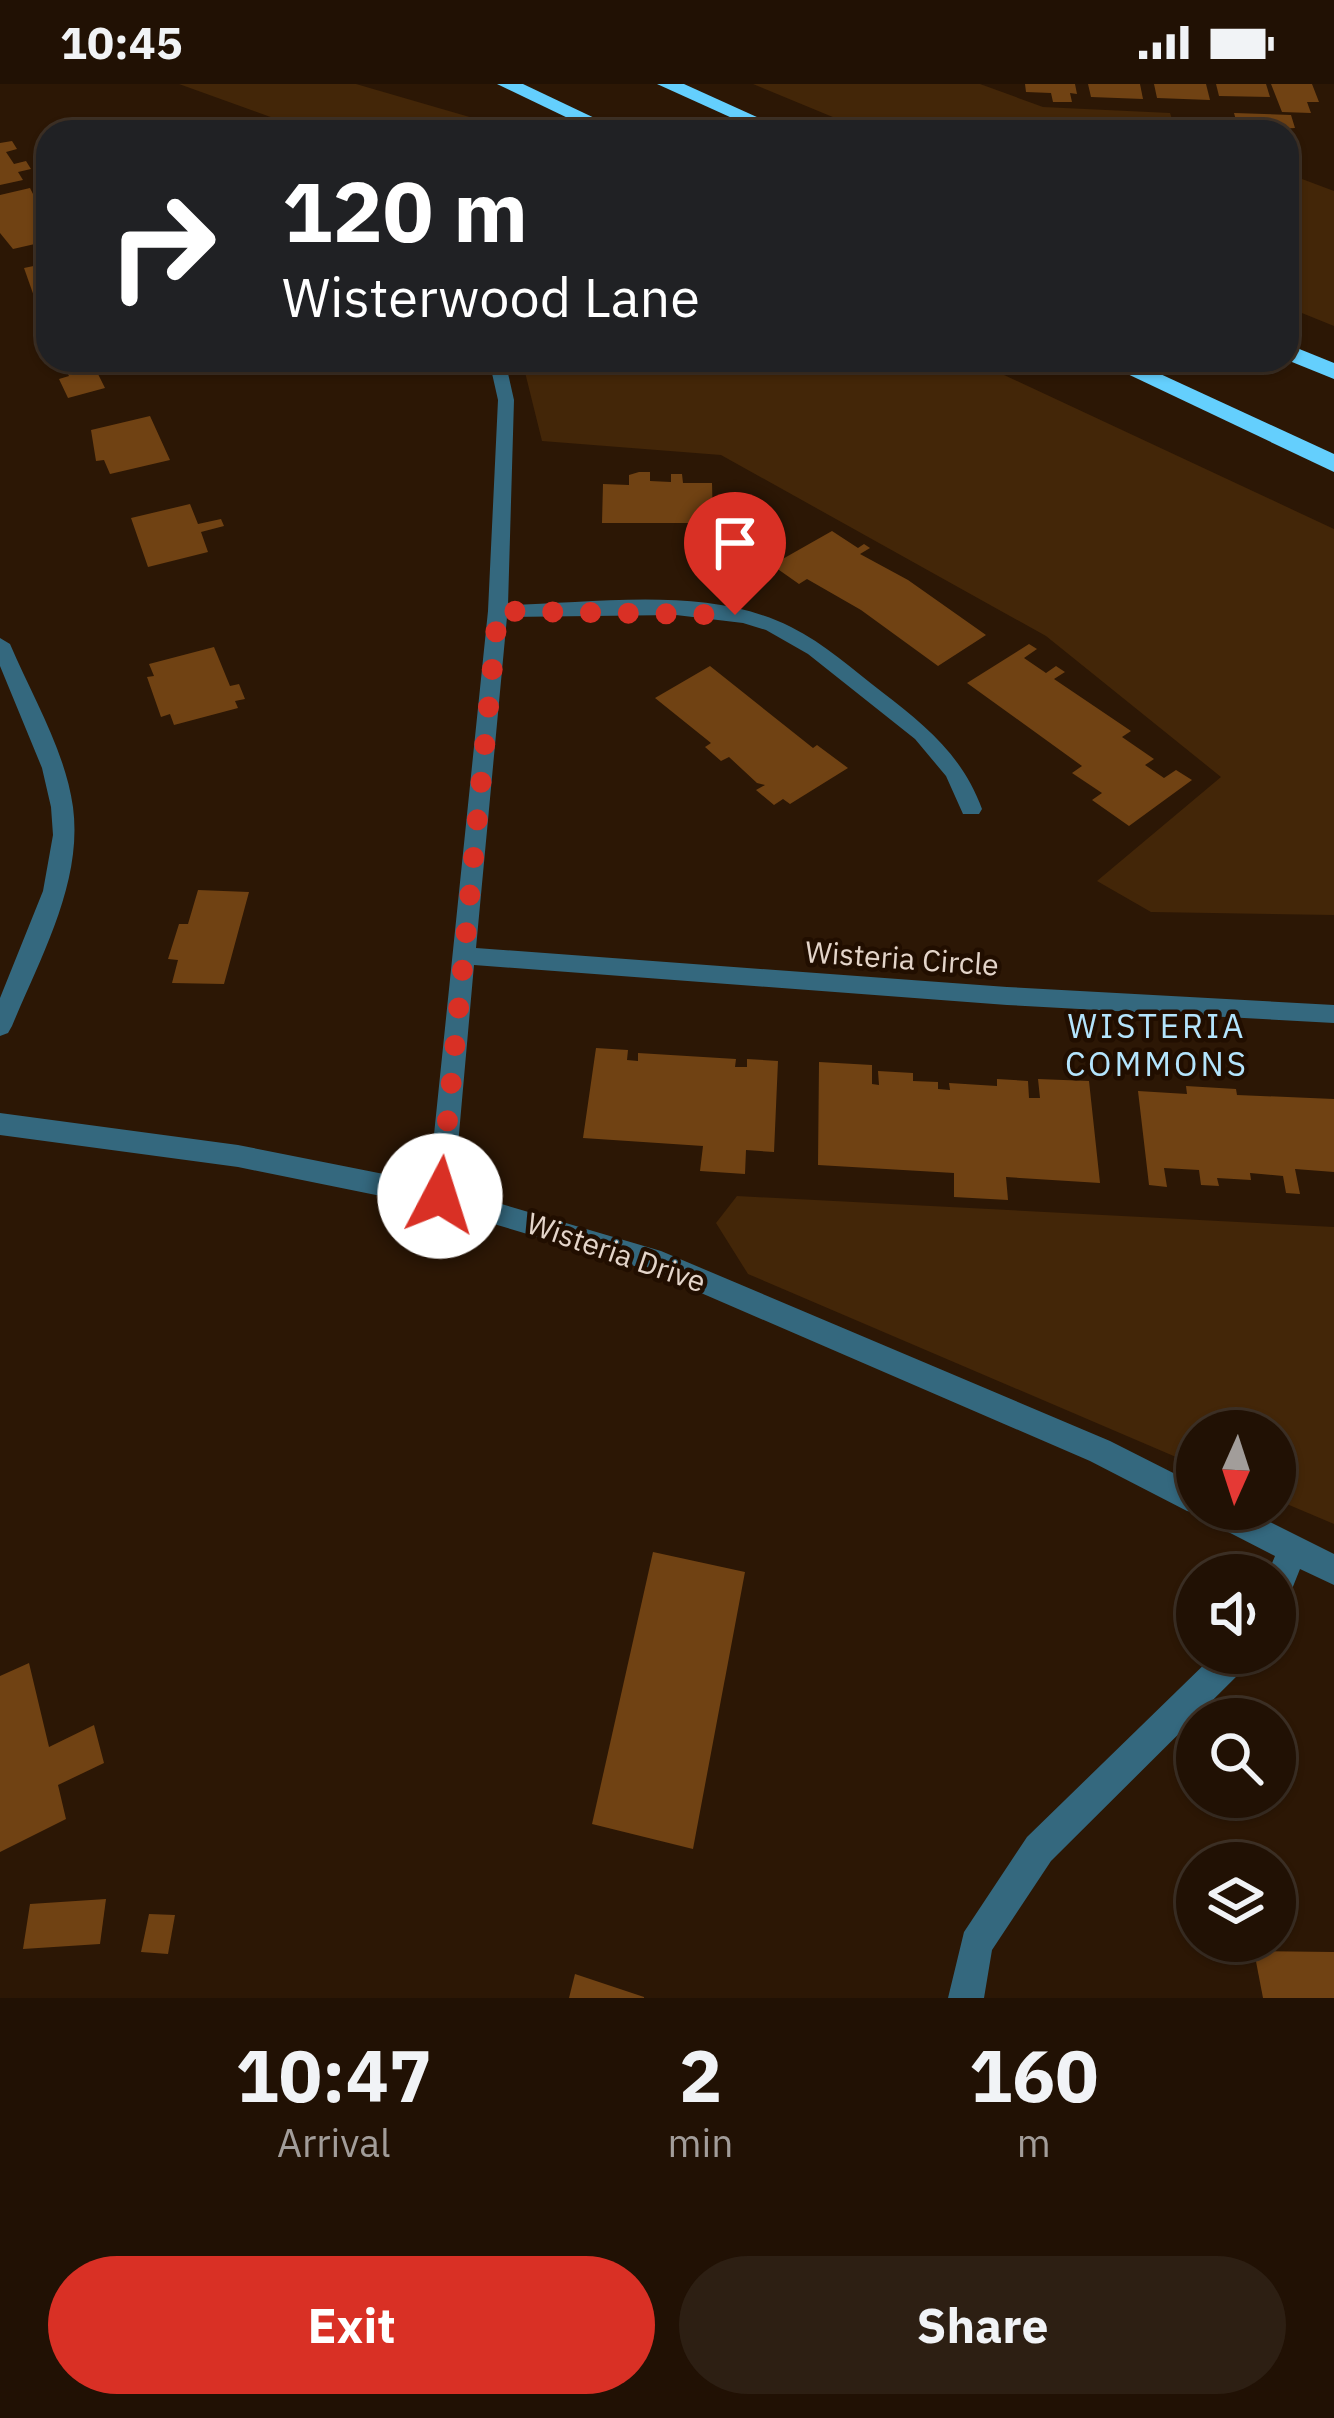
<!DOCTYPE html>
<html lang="en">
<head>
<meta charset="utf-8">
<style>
	body { margin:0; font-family:"IBM Plex Sans",sans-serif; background:#2d1f13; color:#f1f3f6; height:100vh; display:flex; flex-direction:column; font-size:45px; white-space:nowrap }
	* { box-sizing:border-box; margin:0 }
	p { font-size:39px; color:#a29d9a }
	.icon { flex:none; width:66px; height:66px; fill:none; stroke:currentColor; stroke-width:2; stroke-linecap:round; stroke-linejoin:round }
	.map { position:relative; height:1914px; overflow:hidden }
	.drawer { display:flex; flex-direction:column; background:#211104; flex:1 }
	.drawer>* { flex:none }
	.top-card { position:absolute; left:36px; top:36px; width:1263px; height:252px; border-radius:36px; box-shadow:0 3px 9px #0004,0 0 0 3px #3e3126; background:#202124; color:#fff; overflow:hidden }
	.needle { width:78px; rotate:183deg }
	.tools { position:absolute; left:1176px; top:1326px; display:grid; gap:24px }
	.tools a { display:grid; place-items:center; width:120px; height:120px; border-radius:50%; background:#211104; box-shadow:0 3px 9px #0004,0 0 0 3px #3e3126; font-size:60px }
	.pin { position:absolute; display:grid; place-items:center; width:102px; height:102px; color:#fff; margin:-123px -51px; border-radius:50% 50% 50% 0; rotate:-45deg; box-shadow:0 0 12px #0007 }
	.pin .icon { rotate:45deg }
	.me { position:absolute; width:132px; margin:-66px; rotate:5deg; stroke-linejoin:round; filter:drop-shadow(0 0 9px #0008) }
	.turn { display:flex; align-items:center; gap:42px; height:252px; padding:0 48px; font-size:54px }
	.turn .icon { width:156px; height:156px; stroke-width:2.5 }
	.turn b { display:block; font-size:84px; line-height:102px }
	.eta { display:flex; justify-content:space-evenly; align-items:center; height:204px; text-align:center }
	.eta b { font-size:72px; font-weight:700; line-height:84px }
	.action { display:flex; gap:24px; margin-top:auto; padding:24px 48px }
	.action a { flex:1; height:138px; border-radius:72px; background:#d93025; color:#fff; font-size:48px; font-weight:700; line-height:138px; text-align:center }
	.action a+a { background:#2d1f13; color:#f1f3f6 }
	.status { display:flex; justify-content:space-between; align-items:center; height:84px; padding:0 60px; background:#211104; direction:ltr }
	.status svg { height:33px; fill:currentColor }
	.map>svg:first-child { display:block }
</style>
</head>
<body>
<div class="status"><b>10:45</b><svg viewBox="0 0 49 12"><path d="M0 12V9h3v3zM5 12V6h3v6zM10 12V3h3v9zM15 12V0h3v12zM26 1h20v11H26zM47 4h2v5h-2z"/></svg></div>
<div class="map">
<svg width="1334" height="1914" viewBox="0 0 1334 1914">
	<rect width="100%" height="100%" fill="#2c1705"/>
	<g fill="#432608">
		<polygon points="179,0 356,0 521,48 312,48"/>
		<polygon points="753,0 980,0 1043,23 1170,29 1175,44 1189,48 869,48"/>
		<polygon points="1287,80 1294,92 1334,107 1334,242 1287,223"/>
		<polygon points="522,276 972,276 1334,445 1334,831 1151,828 1097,797 1221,693 1046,552 721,371 542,357"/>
		<polygon points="737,1112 1334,1143 1334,1440 1275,1415 1275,1347 1197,1347 1197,1382 748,1190 716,1139"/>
	</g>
	<g fill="#704213">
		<polygon points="1025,0 1075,0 1077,10 1070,9 1072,18 1053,18 1051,9 1026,8"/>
		<polygon points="1088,0 1140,0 1143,15 1091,13"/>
		<polygon points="1154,0 1206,0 1210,16 1157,14"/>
		<polygon points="1216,0 1266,0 1270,13 1219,12"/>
		<polygon points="1271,0 1312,0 1319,18 1307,18 1311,29 1282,28"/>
		<polygon points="1234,29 1291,31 1295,44 1228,48 1225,40 1237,40"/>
		<polygon points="12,57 17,65 6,68 14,80 26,77 31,85 18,88 23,96 0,101 0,59"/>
		<polygon points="30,104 35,114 48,111 48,117 38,119 48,136 48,157 13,165 0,149 0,111"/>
		<polygon points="48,179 48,215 36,218 24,184"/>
		<polygon points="61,276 160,276 160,278 98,290 105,304 68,314 59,295 69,292"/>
		<polygon points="150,332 170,376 110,390 104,376 96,377 91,346"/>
		<polygon points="639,388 650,388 650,397 671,398 671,390 682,390 683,399 712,399 713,439 602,439 603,400 629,401 629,391"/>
		<polygon points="190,420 198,440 221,435 224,442 201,448 208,468 148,483 131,434"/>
		<polygon points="832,447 858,464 864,460 870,464 860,470 908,496 986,551 938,582 861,526 807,495 799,500 772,481"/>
		<polygon points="1029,560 1037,565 1024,574 1046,589 1056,582 1065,588 1054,595 1131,647 1122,653 1154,675 1145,681 1164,694 1176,686 1192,696 1129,742 1092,716 1102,709 1072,689 1082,682 967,599"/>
		<polygon points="214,563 230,602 239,600 245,615 235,617 238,624 174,641 170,630 161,633 147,593 154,592 149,580"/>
		<polygon points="710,582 813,664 817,661 848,684 790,720 783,715 774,721 756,706 765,701 757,699 729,673 721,677 705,663 711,659 655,614"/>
		<polygon points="198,806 249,808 224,900 172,899 178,876 168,875 179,840 188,840"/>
		<polygon points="596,964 628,966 627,976 638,977 638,969 736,975 735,983 747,983 747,975 778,977 774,1068 746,1066 745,1090 700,1087 703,1062 583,1054"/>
		<polygon points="819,978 872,981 872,1000 879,1001 878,987 913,989 913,997 938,998 938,1005 950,1006 949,999 997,1002 997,995 1028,997 1029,1014 1040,1014 1038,995 1089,997 1100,1099 1006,1093 1008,1116 954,1113 954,1089 818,1081"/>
		<polygon points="1186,1002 1236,1005 1237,1011 1334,1015 1334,1088 1295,1085 1300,1110 1286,1109 1283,1092 1250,1089 1251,1096 1217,1094 1219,1102 1201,1101 1199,1086 1164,1084 1167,1103 1149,1101 1138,1007 1187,1010"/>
		<polygon points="653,1468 745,1488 693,1765 592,1740"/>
		<polygon points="29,1579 49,1663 94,1641 104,1679 58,1701 66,1735 0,1768 0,1592"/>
		<polygon points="106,1815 100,1860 23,1865 30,1820"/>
		<polygon points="149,1830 175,1831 168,1870 141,1868"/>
		<polygon points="1254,1867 1334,1868 1334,1914 1263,1914"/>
		<polygon points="575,1890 644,1913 644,1914 569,1914"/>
	</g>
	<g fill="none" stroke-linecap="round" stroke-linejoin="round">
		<g fill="#34687e" fill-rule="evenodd">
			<path d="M489 276H505L514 316 508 521C598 519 708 501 791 543 825 560 852 585 882 608 926 642 962 671 982 725L979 730H963L946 692 915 655 808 570 766 546 743 539 676 531 507 533 476 864 1007 903 1334 921V939L1007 921 474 881 454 1106 661 1167 1110 1357 1197 1401V1425H1244L1334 1470V1501L1300 1485 1286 1520 1275 1524V1491H1267L1275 1472 1203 1435 1200 1430 1187 1427 1090 1377 648 1186 440 1124 238 1083 0 1051V1029L238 1061 429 1099 488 527 498 316Z"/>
			<path d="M0 554 10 560C32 612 65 666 73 723 83 799 40 874 12 942L8 949 0 952V914L43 807 53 751 51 723 42 684 0 582Z"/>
			<polygon points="1216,1569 1254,1569 1249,1580 1051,1777 992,1866 984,1914 948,1914 964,1848 1027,1753"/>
		</g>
		<g fill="#64cffd" fill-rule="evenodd">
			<polygon points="497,0 523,0 624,48 597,48"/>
			<polygon points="657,0 684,0 790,48 763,48"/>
			<polygon points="1287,260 1334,279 1334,295 1287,276"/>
			<polygon points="1098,276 1130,276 1334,370 1334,388"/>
		</g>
	</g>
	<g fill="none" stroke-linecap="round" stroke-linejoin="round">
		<polyline stroke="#d93025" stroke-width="21" stroke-dasharray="0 37.8" points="440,1112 498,527 735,531"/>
	</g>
	<g text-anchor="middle" stroke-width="9" stroke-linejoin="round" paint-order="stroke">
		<g font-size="30" fill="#e4d5ca" stroke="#210e00">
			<text transform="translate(902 875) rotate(4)" y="10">Wisteria Circle</text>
			<text transform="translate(616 1169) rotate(19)" y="10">Wisteria Drive</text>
		</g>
		<g font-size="33" letter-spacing="3" fill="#b4e5fd" stroke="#210e00">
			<text x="1157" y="954">WISTERIA<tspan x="1157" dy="38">COMMONS</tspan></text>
		</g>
	</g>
</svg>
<div class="tools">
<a><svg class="needle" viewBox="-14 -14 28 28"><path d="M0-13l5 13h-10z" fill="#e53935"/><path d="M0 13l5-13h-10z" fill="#a29d9a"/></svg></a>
<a><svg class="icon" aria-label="sound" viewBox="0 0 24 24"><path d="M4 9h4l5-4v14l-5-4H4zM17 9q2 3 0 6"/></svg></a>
<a><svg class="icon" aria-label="search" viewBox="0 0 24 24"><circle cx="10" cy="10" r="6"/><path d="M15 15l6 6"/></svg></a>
<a><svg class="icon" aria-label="layers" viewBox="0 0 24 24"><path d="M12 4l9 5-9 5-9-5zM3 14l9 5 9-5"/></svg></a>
</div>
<div class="pin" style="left:735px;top:531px;background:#d93025"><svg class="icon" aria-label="arrive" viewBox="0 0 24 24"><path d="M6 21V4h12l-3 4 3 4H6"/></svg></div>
<svg class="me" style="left:440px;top:1112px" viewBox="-20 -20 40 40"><circle r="19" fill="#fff"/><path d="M0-13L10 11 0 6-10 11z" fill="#d93025"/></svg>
<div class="top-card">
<div class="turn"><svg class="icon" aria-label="right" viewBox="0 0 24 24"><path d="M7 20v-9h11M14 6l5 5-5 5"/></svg><div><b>120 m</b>Wisterwood Lane</div></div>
</div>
</div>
<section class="drawer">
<div class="eta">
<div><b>10:47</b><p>Arrival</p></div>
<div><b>2</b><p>min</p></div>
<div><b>160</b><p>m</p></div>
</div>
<div class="action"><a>Exit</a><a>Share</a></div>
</section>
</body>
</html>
